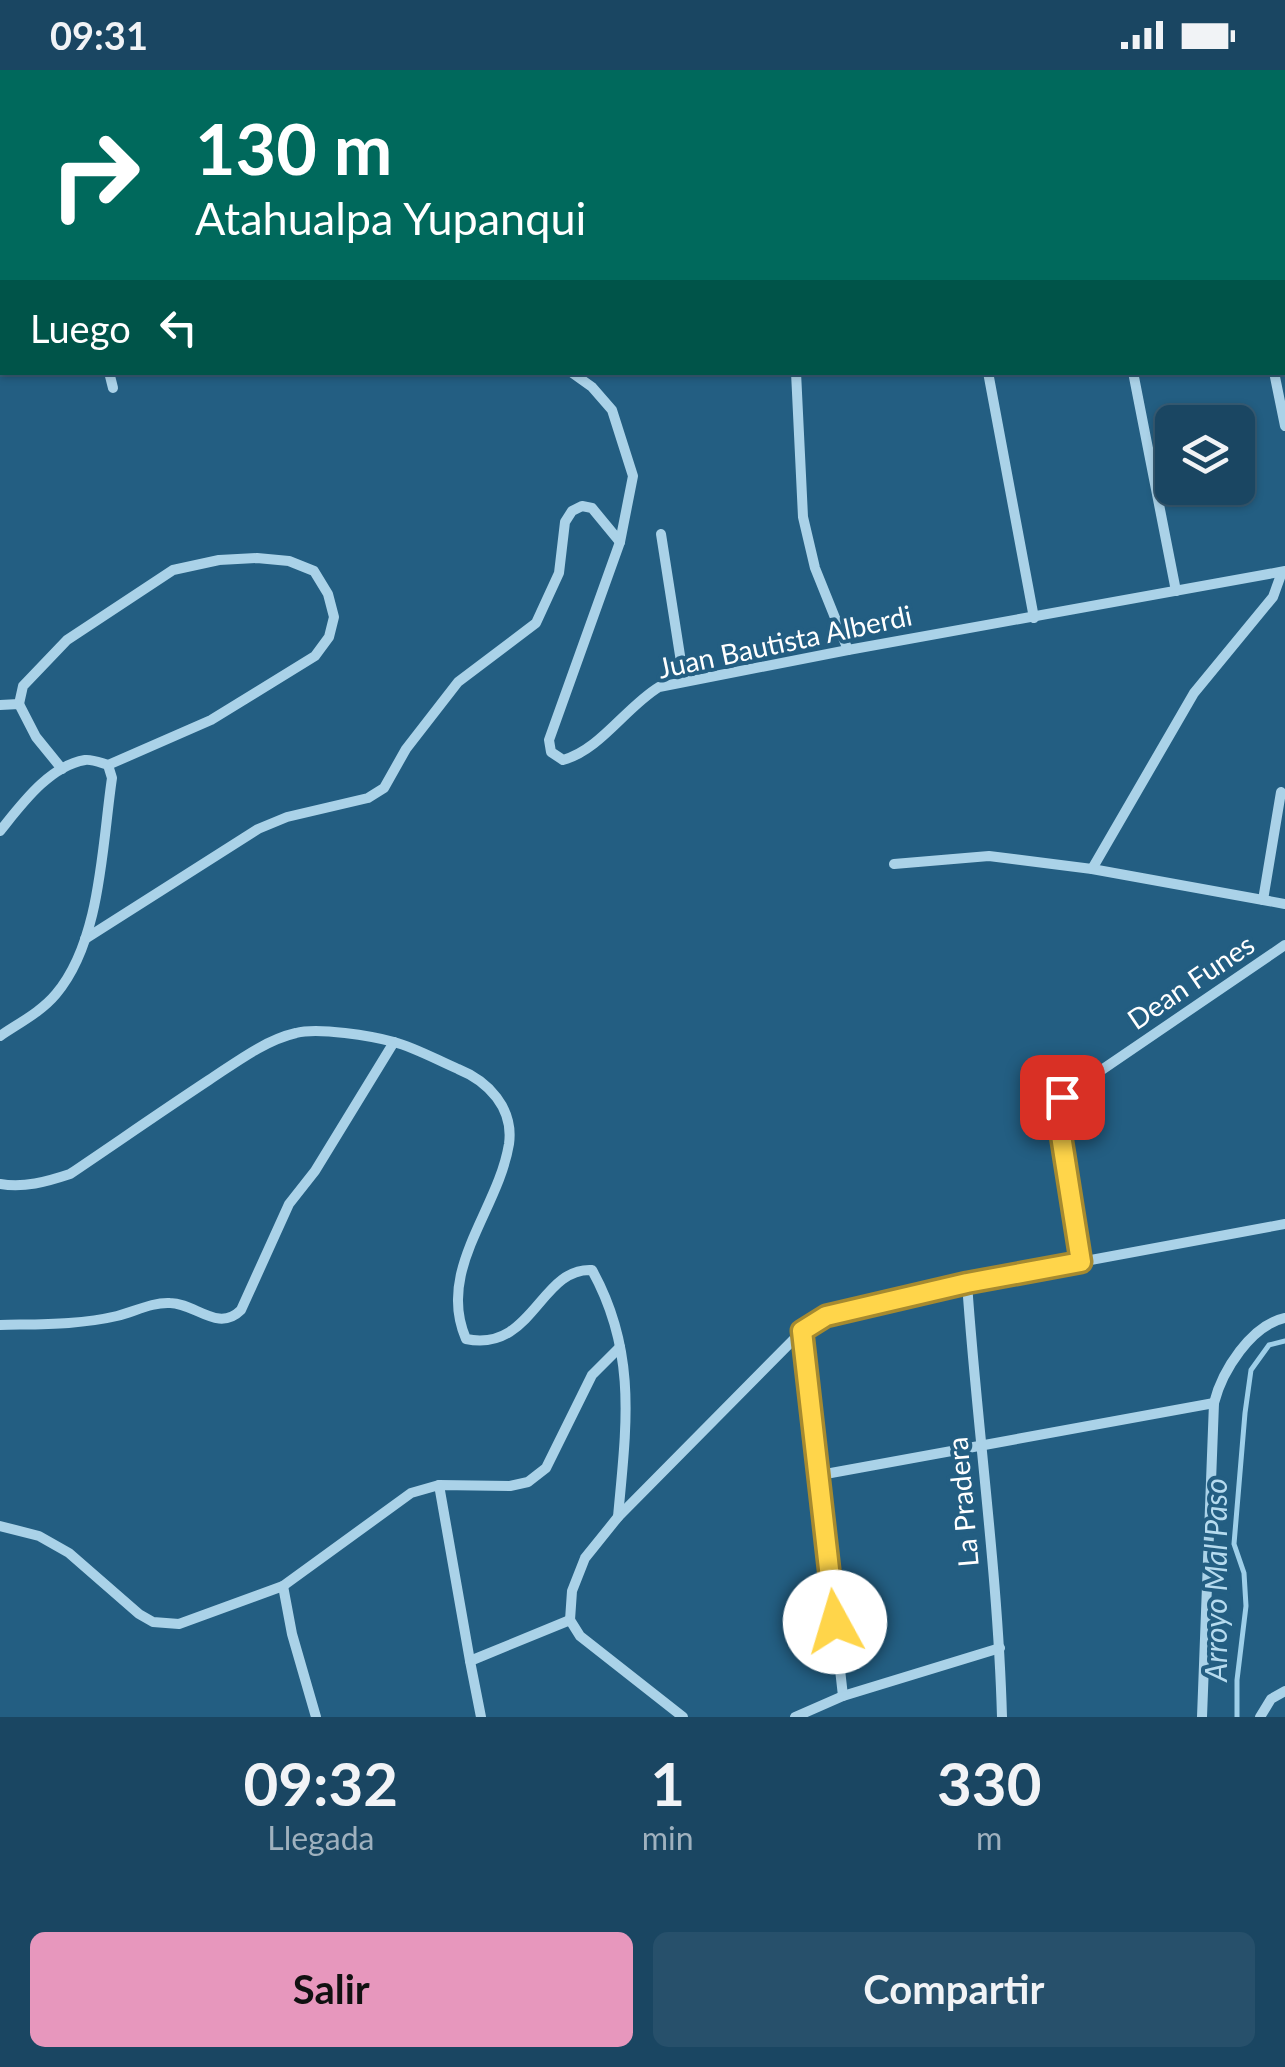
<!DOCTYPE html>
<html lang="es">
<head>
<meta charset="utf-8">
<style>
	body { margin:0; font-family:Lato,sans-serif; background:#27506b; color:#f1f3f6; height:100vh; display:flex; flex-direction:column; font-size:38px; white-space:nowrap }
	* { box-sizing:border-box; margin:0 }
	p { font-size:32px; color:#9fb1be }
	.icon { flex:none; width:55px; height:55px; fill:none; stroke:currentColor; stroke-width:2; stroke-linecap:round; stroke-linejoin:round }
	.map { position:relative; height:1647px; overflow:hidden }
	.side { display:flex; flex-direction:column; background:#1a4662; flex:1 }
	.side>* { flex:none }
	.hud { position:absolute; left:0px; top:0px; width:1285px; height:305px; box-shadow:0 2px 8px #0004,0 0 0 2px #385e77; background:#00695c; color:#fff; overflow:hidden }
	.fabs { position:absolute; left:1155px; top:335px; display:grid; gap:20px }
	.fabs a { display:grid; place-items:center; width:100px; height:100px; border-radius:15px; background:#1a4662; box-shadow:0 2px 8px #0004,0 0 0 2px #385e77; font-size:50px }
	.pin { position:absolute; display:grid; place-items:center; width:85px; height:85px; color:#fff; margin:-42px; border-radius:20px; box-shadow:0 5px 15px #0006 }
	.me { position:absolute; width:110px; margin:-55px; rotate:354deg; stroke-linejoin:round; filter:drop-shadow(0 0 8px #0008) }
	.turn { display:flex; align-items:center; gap:35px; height:210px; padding:0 30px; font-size:45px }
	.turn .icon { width:130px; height:130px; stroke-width:2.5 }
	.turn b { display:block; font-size:70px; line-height:85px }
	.then { display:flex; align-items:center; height:95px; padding:0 30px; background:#0003; gap:20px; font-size:38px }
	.eta { display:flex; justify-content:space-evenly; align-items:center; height:170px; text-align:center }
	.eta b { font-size:60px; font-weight:700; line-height:70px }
	.cta { display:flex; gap:20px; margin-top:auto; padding:20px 30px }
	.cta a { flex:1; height:115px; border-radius:15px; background:#e797bd; color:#111; font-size:40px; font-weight:700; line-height:115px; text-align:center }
	.cta a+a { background:#27506b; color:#f1f3f6 }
	.status { display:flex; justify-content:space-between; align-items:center; height:70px; padding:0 50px; background:#1a4662; direction:ltr }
	.status svg { height:28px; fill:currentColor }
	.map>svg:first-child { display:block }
</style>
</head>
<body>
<div class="status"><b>09:31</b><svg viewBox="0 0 49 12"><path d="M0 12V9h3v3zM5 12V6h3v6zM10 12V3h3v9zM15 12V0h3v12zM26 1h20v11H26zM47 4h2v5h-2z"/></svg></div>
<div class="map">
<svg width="1285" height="1647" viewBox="0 0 1285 1647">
	<rect width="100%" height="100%" fill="#235e82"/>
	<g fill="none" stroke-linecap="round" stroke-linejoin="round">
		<polyline stroke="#9ecfe9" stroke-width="5" points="1237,1647 1237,1610 1246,1536 1244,1503 1234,1474 1245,1343 1251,1300 1269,1275 1285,1271"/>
		<g stroke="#aad2e8" stroke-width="10">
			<polyline points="500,2 516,0"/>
			<polyline points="0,141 2,140"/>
			<polyline points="0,172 2,172"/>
			<polyline points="109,302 113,318"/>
			<path d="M571 302 592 317 612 340 633 406 620 472 549 670 551 682 563 690C600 680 626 637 659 617L848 580 1285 501"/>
			<polyline points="796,302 803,447 815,498 848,580"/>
			<polyline points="988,302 1034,548"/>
			<polyline points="1133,302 1176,521"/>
			<polyline points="1274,302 1285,356"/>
			<polyline points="661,464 684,611"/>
			<polyline points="19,634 23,616 67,570 173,500 219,490 257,488 289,491 314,501 328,524 334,547 329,567 315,586 211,650 108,695"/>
			<polyline points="0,635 19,634 36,667 62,699"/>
			<path d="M0 761C21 735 49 696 85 690 92 689 101 693 108 695L112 708C102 775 101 871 56 924 41 942 19 953 0 966"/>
			<polyline points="894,794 989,786 1092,799 1285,834"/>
			<polyline points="1092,799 1194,623 1273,527 1282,502"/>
			<polyline points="1263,830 1281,722"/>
			<polyline points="85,869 258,759 287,747 368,728 384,718 406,679 458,612 536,553 559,503 565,452 572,441 582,436 592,438 620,472"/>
			<path d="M0 1114C24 1118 46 1112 70 1104 116 1073 162 1041 209 1010 235 993 265 970 296 963 318 957 372 966 394 972 416 978 437 990 458 999 488 1011 514 1038 509 1074 498 1141 436 1200 466 1269 533 1283 540 1197 592 1200 638 1283 626 1358 618 1447"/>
			<polyline points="1081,1191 1057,1040 1062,1027 1285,875"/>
			<path d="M967 1213C977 1358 998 1502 1002 1647"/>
			<path d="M0 1255C39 1254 79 1255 117 1246 134 1242 152 1232 170 1233 195 1233 218 1263 241 1240L289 1134 315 1101 394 972"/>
			<polyline points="802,1261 843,1626"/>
			<polyline points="820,1405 1214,1333"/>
			<polyline points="439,1415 470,1591"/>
			<polyline points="0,1456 39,1466 69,1483 139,1544 153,1552 179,1554 283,1516 411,1423 439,1415 510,1416 528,1412 546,1398 592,1305 620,1277"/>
			<polyline points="283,1516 292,1564 316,1647"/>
			<polyline points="570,1550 572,1521 585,1488 618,1447 802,1261 826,1246 967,1213 1285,1154"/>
			<polyline points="570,1550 580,1566 683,1647"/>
			<polyline points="481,1647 470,1591 570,1550"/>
			<polyline points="795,1647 843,1626 1000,1578"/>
			<path d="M1202 1647 1214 1333C1222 1301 1251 1255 1285 1248"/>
			<polyline points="1260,1647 1271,1629 1285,1621"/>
		</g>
	</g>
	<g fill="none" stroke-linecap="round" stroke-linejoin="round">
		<g stroke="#a68a30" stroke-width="25">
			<polyline id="route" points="835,1552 802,1261 826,1246 967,1213 1081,1192 1057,1040 1062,1027"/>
		</g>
		<use href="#route" stroke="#ffd54a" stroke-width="18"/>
	</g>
	<g text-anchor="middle" stroke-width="8" stroke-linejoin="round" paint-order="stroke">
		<g font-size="28" fill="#fff" stroke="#235e82">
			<text transform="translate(785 572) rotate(-12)" y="10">Juan Bautista Alberdi</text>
			<text transform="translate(1191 912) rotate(-34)" y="10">Dean Funes</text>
			<text transform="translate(963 1432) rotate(-95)" y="10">La Pradera</text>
		</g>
		<g font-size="30" font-style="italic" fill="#b6dbef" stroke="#235e82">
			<text transform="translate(1217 1510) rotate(-90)" y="10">Arroyo Mal Paso</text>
		</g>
	</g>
</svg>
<div class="fabs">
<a><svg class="icon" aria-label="layers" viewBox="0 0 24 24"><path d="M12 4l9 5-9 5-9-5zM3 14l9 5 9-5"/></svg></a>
</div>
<div class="pin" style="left:1062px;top:1027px;background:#d93025"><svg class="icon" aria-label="arrive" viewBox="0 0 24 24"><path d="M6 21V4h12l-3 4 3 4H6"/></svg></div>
<svg class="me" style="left:835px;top:1552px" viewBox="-20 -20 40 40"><circle r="19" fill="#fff"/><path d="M0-13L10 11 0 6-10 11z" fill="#ffd54a"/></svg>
<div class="hud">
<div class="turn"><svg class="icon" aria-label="right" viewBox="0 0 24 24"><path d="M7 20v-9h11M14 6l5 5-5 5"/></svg><div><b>130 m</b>Atahualpa Yupanqui</div></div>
<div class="then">Luego<svg class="icon" aria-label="left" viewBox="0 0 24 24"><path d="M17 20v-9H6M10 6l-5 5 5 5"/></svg></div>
</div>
</div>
<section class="side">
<div class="eta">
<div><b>09:32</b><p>Llegada</p></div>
<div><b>1</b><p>min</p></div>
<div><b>330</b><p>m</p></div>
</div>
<div class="cta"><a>Salir</a><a>Compartir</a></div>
</section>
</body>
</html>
